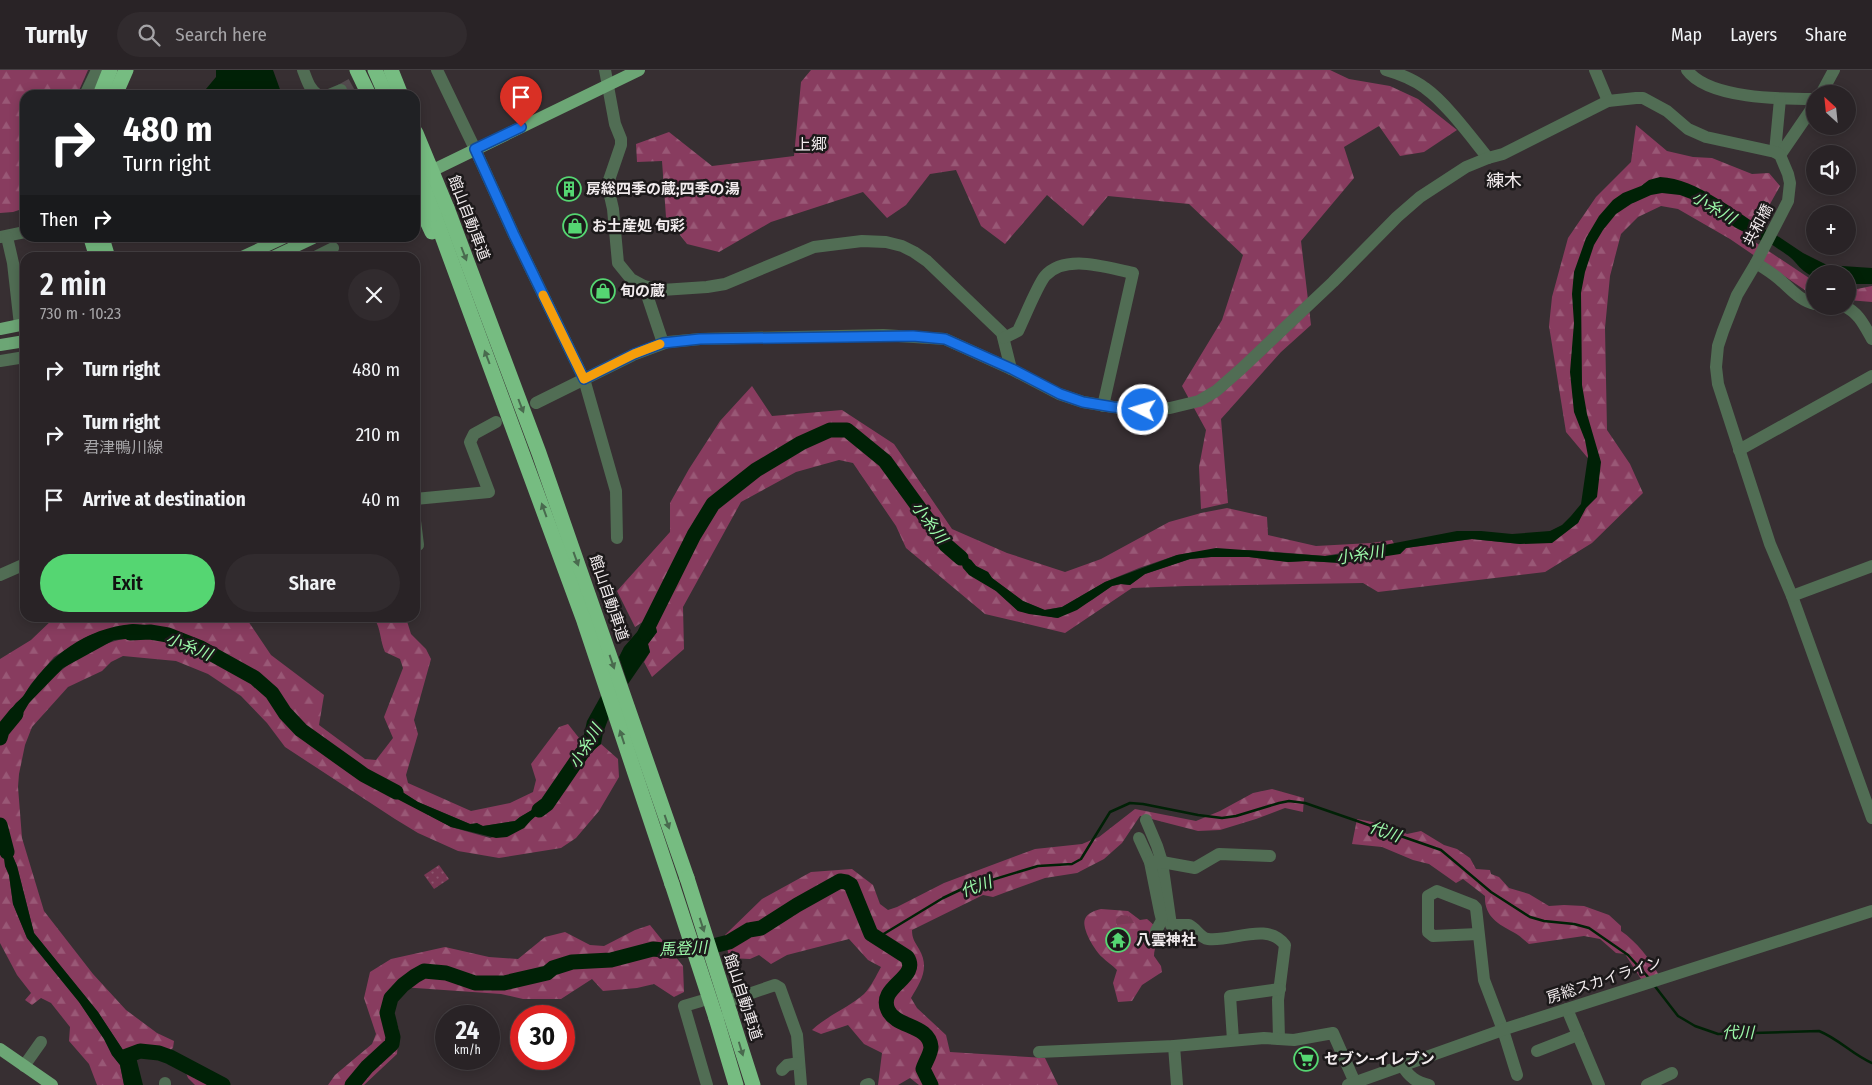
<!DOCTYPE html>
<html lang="en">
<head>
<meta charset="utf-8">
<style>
	body { margin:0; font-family:"Fira Sans Condensed","Noto Sans JP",sans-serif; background:#312b2e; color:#f1f3f6; height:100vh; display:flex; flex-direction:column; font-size:19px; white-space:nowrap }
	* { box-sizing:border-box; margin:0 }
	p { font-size:16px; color:#a5a4a7 }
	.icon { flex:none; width:28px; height:28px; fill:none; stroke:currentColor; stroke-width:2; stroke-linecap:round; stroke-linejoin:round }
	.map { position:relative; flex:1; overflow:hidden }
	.drawer { position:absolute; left:20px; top:182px; width:400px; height:370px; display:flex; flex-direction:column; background:#292326; border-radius:15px; box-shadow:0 2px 12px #0003,0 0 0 1px #454043 }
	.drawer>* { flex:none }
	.hud { position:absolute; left:20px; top:20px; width:400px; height:152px; border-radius:15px; box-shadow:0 2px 12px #0003,0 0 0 1px #454043; background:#202124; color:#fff; overflow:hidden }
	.needle { width:32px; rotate:333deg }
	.fabs { position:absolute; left:1806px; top:15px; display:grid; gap:10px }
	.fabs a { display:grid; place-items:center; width:50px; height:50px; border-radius:50%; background:#292326; box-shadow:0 2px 12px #0003,0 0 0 1px #454043; font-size:25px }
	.speed { position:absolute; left:435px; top:935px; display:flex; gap:10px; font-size:25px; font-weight:700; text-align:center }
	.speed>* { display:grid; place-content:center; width:65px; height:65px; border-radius:50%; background:#292326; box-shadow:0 2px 12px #0003,0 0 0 1px #454043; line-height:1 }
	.speed small { font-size:12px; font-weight:400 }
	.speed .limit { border:8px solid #d22; background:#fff; color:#111 }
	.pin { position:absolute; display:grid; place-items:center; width:42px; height:42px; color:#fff; margin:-51px -21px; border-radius:50% 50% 50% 0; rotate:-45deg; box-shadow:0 0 5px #0007 }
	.pin .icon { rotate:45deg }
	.me { position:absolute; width:55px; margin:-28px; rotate:275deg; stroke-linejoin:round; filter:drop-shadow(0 0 4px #0008) }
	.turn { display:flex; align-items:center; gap:18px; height:105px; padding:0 20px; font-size:22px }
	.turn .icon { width:65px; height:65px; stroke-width:2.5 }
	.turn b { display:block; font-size:35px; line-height:42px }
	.then { display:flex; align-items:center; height:48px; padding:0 20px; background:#0003; gap:10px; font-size:19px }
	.round { display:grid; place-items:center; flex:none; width:52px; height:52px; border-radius:26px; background:#312b2e }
	.summary { display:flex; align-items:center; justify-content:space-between; height:85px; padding:0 20px }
	h1 { font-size:30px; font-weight:600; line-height:38px }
	.button { display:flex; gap:10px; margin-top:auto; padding:10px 20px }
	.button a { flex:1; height:58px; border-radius:30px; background:#55d672; color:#111; font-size:20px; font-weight:600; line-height:58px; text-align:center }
	.button a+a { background:#312b2e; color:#f1f3f6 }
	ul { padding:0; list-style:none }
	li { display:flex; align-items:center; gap:15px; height:65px; padding:0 20px }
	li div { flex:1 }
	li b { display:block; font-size:19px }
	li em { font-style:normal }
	header { display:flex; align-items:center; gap:30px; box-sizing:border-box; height:70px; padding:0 25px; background:#292326; border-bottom:1px solid #454043 }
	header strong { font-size:24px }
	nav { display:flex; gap:28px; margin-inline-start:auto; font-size:18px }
	.search { width:350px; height:45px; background:#312b2e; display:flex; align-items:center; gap:12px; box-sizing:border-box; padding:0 18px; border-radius:28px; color:#a5a4a7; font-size:19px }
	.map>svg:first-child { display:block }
</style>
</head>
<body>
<header>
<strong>Turnly</strong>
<div class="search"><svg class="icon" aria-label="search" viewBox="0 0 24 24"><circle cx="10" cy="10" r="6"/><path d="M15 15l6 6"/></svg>Search here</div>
<nav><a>Map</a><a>Layers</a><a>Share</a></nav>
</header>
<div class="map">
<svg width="1872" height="1015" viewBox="0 0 1872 1015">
	<defs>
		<pattern id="grass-dots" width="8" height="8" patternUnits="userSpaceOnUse" patternTransform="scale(1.25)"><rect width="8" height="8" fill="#7a3855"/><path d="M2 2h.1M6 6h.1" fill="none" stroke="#8d556e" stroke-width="1.8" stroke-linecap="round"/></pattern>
		<pattern id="forest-firs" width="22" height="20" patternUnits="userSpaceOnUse" patternTransform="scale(1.25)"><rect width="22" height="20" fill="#883c5f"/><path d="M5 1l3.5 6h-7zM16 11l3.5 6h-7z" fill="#995876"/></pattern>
		<pattern id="park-tufts" width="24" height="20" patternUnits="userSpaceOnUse" patternTransform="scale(1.25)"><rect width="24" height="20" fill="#7a3855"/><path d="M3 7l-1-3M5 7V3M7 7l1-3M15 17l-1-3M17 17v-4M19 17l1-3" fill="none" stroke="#8d556e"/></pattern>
	</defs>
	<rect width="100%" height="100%" fill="#372f32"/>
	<polygon fill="url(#grass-dots)" points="439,795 449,809 434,819 424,805"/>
	<g fill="url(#forest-firs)" fill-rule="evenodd">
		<polygon points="0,0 88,0 77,25 25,25 25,138 13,142 0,143"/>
		<polygon points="811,0 1330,0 1349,9 1390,16 1418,29 1457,60 1424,82 1400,86 1379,56 1344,77 1354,108 1301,171 1311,255 1281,282 1221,349 1228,433 1201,439 1199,397 1206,360 1182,316 1222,250 1243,185 1189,134 1108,126 1083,156 1047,125 1005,174 981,156 956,100 930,104 906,135 887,148 863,122 771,152 719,182 687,174 666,147 662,91 637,92 636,74 669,62 712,96 794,86 801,12"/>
		<path d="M1636 55 1667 81 1693 87 1712 88 1752 104 1769 103 1780 116 1760 152 1755 172 1815 212V227L1730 169 1678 139 1661 136 1638 147 1621 164 1610 206 1605 258 1607 360 1630 394 1643 423 1592 473 1545 502 1378 522 1363 513 1186 516 1132 518 1065 563 985 544 906 478 896 456 853 393 839 390 796 402 741 432 683 537 684 579 652 607 644 592 650 582 648 574 657 562 655 553 650 547 635 557 617 521 670 462V433L689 399 720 351 752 316 772 346 842 340 894 374 952 459 1007 483 1065 502 1101 489 1169 452 1201 443 1227 438 1267 447 1268 465 1316 476 1371 473 1392 470 1400 484 1406 478 1472 469 1520 474 1578 453 1597 399 1566 362 1549 256 1552 227 1568 168 1596 127 1631 92ZM947 476 971 490 976 496 988 502 992 508 1023 531 1044 540 1062 537 1105 512 1139 498 1177 485 1194 482 1250 480 1325 486 1341 483 1358 491 1341 493 1306 491 1288 492 1249 487H1211L1190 489 1145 504 1130 515 1121 514 1112 516 1092 530 1057 548 1018 541 996 521 963 498 961 491Z"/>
		<polygon points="1872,216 1872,232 1848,230 1848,218 1857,219"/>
		<path d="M54 548H246L271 585 324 625 319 655 365 689 376 690 393 668 384 647 403 598 400 589 385 582C380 571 381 558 374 548H406L411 564 426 579 431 589 414 650 418 664 406 705 408 713 471 741 510 733 533 722 536 710 531 694 559 657 568 654 583 673 580 683 571 698 584 692 589 684 601 674 618 689 619 707 599 741 576 768 561 778 499 788 458 781 418 763 395 749 285 677 267 653 241 626 208 604 176 591 123 586 111 592 102 601 68 617 32 657 25 675 19 704 18 717 22 768 44 841 93 904 126 940 157 963 174 971 173 978 167 982 153 975 133 982 131 981 128 982 123 980 98 942 34 863 17 796 3 763 5 796 9 805 13 834 27 868 79 932 104 969 112 985 120 995 124 1015H97L89 994 69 971 70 957 51 933 41 928 32 935 25 930 31 923 17 905 0 873V589L31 570ZM133 554 145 555 137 568C98 567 52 603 29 633 21 643 17 653 6 659L4 653 8 643 23 627 31 614 54 587 88 566 116 557ZM379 713 396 718 418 732 470 754 483 756 515 751 520 747 537 737 540 731 538 743 524 758 490 768 451 757 401 730Z"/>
		<path d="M1272 719 1304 728 1303 742 1285 738 1256 749 1220 760 1198 761 1140 746 1122 773 1104 789 1077 803 1045 808 993 827 983 825 912 860C912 869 915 872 919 879 930 898 921 911 911 928L917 938 946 965 950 982 1045 988 1058 1015H919L910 1008 898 1015H878L882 983 864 974 848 955 821 964 812 960C828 945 848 938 864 924 871 917 876 906 881 897L868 890 849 869 787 885 771 894 759 885 750 889 729 888 725 865 762 829 811 802 852 799 873 815 880 834 888 840 897 837 944 813 1035 779 1082 774 1099 767 1135 739 1196 751 1220 741 1253 723Z"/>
		<path d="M1357 749 1388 755 1407 764 1421 761 1444 775 1457 779 1470 788 1476 799 1490 800 1491 804 1499 807 1509 818 1529 824 1549 836 1564 835 1584 836 1609 845 1621 856V861C1637 872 1649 888 1659 905L1641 909 1625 884 1616 883 1600 869 1584 866 1529 874C1524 870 1519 865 1513 862 1498 854 1484 846 1485 826L1463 809 1456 813 1429 794 1413 790 1382 777 1352 774Z"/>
		<path d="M1101 839 1128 841 1140 850 1147 849C1168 866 1155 868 1154 886L1161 896 1162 902 1142 915 1132 931 1118 932 1113 913 1117 900C1112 895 1107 892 1102 887 1095 881 1081 858 1085 849 1087 843 1096 840 1101 839Z"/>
		<polygon points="650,855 683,896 684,922 674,927 654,914 637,918 603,921 592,909 561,929 523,929 501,924 401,917 391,935 399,960 397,984 364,1015 328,1015 335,1005 372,974 376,964 364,928 370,902 391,889 445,877 489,887 518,889 545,867 565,862 590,875 604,876 635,860"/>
		<polygon points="185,1000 213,1015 195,1015 188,1008"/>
	</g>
	<polygon fill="url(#park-tufts)" points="1121,845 1130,846 1134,853 1116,855 1116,849"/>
	<g fill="#002106">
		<polygon points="216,0 273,0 282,25 201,25 216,7"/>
		<path d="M1660 107C1698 109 1735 142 1768 161L1762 171 1736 158 1696 131 1680 125 1662 123 1651 125 1631 134 1616 144 1603 160 1594 175 1585 202 1581 223 1582 315 1587 344 1601 392 1597 427 1586 438 1578 453 1552 473 1520 474 1472 469 1406 478 1400 484 1342 493 1306 491 1288 492 1249 487H1211L1190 489 1145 504 1130 515 1121 514 1112 516 1077 540 1058 548 1029 544 1018 541 996 521 969 505 963 498 961 491 946 475 971 490 976 496 988 502 992 508 1023 531 1045 540 1062 537 1105 512 1177 485 1216 478 1325 486 1355 483 1364 479 1457 461H1481L1512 464 1550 461 1562 455 1571 446 1581 434 1588 386 1585 370 1574 342 1570 302 1574 253 1572 224 1574 202 1586 168 1599 146 1613 130 1623 123 1641 116 1649 110Z"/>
		<path d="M1776 165 1803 183 1827 195 1872 198V214H1848V204H1815V207C1806 204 1801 199 1795 192 1789 185 1779 180 1771 174Z"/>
		<polygon points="653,546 657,562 648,574 650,582 628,614 619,587 624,577 650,547"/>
		<path d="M133 554 145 555 150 562 137 568 114 570 63 598 29 633 19 650 4 662 1 660C5 650 9 641 16 633 19 630 22 628 24 625 49 586 85 558 133 554Z"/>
		<path d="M602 624 609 647 603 663 601 674C590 682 584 694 571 699L580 683 587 651Z"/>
		<polygon points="379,713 396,718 418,732 470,754 477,753 483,756 515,751 520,747 537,737 540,731 550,724 553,725 550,734 530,751 524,758 507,767 496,768 451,757 378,719"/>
		<polygon points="3,763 17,796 34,863 98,942 123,980 128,982 131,981 135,983 143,1015 124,1015 120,995 112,985 104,969 79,932 27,868 13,834 9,805 5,796 1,764"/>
	</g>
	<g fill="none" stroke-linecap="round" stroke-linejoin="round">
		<g stroke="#002106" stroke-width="2.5">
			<polyline points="877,868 943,828 962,819 1038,796 1072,794 1081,789 1110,742 1130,733 1143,734 1198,745 1222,748 1236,746 1279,733 1289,731 1305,733 1441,780 1491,822 1530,847 1544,851 1574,854 1589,858 1628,885 1649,908"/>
			<path d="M1654 915 1678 946 1695 956 1718 964 1819 961C1839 969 1853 985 1872 993"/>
		</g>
		<g stroke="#002106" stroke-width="15">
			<polyline points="130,563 150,562 168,565 201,578 255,608 272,623 285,643 301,660 364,705 396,722"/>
			<polyline points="645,563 694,465 713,434 756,400 801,373 830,360 847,360 885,391 946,475 961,488"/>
			<polyline points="0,668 2,661 16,644"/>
			<polyline points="539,740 547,734 582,683"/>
			<polyline points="0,755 7,782"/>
			<polyline points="124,987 140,981 159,983 170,987 223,1015"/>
			<path d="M352 1015 367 997 392 974 393 967 387 943 391 928 403 915 415 906 424 901 446 903 475 913H504L547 903 553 898 572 892 611 890 653 879 674 881 705 878 729 872 749 860 761 858 797 835 840 811 846 812 851 815 871 864 907 887C921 908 877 916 888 940 896 958 929 954 931 977 931 984 925 992 923 999L931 1015"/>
		</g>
		<polyline stroke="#534b4e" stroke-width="12" stroke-dasharray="12 6" stroke-linecap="butt" points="341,20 378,0"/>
		<g stroke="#516d54" stroke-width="12">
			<path d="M303 0C307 10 309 19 318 25"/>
			<polyline points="437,0 475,79 514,165 584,309 616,421 617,468"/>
			<polyline points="605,0 615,54 621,69 621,75 609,110 608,117 613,139 618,193 631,209 644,216 662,220 707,217 725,214 814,177 862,171 886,172 902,176 914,182 927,191 1002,263 1011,299"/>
			<path d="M1386 0C1400 4 1413 9 1425 18 1446 33 1471 67 1488 88"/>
			<polyline points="1595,0 1608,31"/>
			<path d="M1687 0C1708 29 1782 29 1815 29"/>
			<polyline points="1821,24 1834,0"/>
			<polyline points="85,25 97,0"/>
			<polyline points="329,25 341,20"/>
			<polyline points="1775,82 1780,29"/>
			<polyline points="1780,85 1815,34"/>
			<polyline points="0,167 25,162"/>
			<polyline points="7,167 13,193 20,255"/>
			<polyline points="313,188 333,178"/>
			<path d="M1756 193C1764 198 1772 203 1779 209 1791 219 1800 231 1815 234"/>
			<polyline points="644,216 663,273"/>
			<path d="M1844 236C1859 243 1864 255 1872 269"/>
			<path d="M1004 268 1018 261C1024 249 1037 216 1045 206 1066 183 1107 198 1133 203L1103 336"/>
			<polyline points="0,291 25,287"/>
			<polyline points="536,333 633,285 668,272 700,269 883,265 945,269 1011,299 1059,324 1083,332 1113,337 1143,340 1170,338 1199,331 1216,321 1241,299 1333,212 1397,147 1420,127 1466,97 1488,88 1503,84 1608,31 1636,28 1643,28 1667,41 1688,59 1706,67 1775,82 1780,85 1788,104 1790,113 1788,131 1756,193 1737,225 1723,261 1718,276 1716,297 1718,314 1770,474 1792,526 1872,748"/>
			<polyline points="1739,380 1872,306"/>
			<polyline points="415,429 489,422 470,372 474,364 496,352"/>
			<polyline points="415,451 418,475"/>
			<polyline points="0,505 25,494"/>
			<polyline points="1792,526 1872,496"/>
			<path d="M1146 750 1157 776 1162 792 1171 855H1189C1196 858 1200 868 1208 869 1233 872 1267 851 1285 875L1278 930 1279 969"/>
			<polyline points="1139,768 1150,792 1160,842 1162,850 1156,861"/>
			<polyline points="1150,792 1162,792 1195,798 1219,784 1270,786"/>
			<polyline points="1478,864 1433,866 1428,862 1428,826 1437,821 1473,835 1476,838 1484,910 1503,960 1517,1005"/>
			<polyline points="734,929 775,915 780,918 797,965 801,1015"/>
			<polyline points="701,931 684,936 707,1015"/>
			<polyline points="1567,939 1599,1015"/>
			<polyline points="1233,970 1230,926 1280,919"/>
			<polyline points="1174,976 1177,1015"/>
			<polyline points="1537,981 1578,965"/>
			<polyline points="1039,982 1174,976 1264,968 1294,970 1333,963 1356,1015"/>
			<path d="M1402 995C1409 1007 1416 1012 1429 1015"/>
			<polyline points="24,996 41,972"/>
			<polyline points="782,1000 787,995 799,993"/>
			<polyline points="165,1015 165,1013"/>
			<polyline points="866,1015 869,1014"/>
			<polyline points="1348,1015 1508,958 1872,841"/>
			<polyline points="1647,1015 1672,1003"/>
		</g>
		<g stroke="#6ca675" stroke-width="12">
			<polyline points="423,105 639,0"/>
			<polyline points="240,188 283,168"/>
			<polyline points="271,188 313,168"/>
			<polyline points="0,259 25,254"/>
			<polyline points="0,275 25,271"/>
			<polyline points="0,979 52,1015"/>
		</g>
		<g stroke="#76bc81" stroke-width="15">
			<polyline points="357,0 369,25"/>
			<polyline points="375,0 386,25"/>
			<polyline points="391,0 401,25"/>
			<polyline points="100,25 110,0"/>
			<polyline points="115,25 126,0"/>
			<polyline points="415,125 432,162"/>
			<polyline points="447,138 539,383 687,808"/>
			<polyline points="434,144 584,551 672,814"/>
			<polyline points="91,168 97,188"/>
			<polyline points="102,168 108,188"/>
			<polyline points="730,943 753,1015"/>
			<polyline points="716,948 736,1015"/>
		</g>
		<g stroke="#76bc81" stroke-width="15">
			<polyline points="416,63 447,138"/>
			<polyline points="415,97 434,144"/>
			<polyline points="687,808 730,943"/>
			<polyline points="672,814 716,948"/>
		</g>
	</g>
	<defs><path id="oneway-solid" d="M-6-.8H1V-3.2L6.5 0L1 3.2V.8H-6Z" transform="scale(1.25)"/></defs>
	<g fill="#496a4e">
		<use href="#oneway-solid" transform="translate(464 184) rotate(69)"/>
		<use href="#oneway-solid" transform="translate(487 287) rotate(-111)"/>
		<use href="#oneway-solid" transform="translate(521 336) rotate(69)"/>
		<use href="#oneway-solid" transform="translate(544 440) rotate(-110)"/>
		<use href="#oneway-solid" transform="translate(576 489) rotate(70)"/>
		<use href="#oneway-solid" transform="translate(612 592) rotate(71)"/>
		<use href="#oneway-solid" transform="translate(622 667) rotate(-108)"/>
		<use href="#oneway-solid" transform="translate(667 752) rotate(71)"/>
		<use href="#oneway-solid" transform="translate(702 855) rotate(72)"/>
		<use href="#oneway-solid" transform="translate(741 979) rotate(73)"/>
	</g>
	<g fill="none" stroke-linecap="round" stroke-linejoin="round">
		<g stroke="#114b97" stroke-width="12">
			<polyline id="route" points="521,57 475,79 514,165 584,309 634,284 663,273 700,269 913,266 945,269 1012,299 1060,324 1083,332 1113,337 1143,340"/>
		</g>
		<use href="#route" stroke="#1a73e8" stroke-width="9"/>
		<polyline stroke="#f59e0b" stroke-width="9" points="543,225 584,309 634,284 660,274"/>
	</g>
	<defs>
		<g id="building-ring" transform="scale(1.25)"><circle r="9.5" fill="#1c191a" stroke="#55d672" stroke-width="1.5"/><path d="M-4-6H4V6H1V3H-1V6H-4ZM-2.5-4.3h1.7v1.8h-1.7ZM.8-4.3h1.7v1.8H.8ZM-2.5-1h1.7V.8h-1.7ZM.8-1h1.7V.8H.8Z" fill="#55d672"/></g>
		<g id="shop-ring" transform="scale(1.25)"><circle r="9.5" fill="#1c191a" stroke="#55d672" stroke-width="1.5"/><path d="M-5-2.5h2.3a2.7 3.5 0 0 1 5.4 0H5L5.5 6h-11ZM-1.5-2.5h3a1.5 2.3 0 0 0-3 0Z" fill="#55d672"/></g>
		<g id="temple-ring" transform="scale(1.25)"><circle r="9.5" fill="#1c191a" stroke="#55d672" stroke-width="1.5"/><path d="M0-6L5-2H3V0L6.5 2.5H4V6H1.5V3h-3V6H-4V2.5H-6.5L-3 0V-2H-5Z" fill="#55d672"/></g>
		<g id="supermarket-ring" transform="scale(1.25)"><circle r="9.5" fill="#1c191a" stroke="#55d672" stroke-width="1.5"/><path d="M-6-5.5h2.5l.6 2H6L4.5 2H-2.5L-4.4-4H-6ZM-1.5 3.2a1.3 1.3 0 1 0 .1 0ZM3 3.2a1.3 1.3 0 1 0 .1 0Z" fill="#55d672"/></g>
	</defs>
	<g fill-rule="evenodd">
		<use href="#building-ring" x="569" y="119"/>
		<use href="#shop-ring" x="575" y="156"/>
		<use href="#shop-ring" x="603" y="221"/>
		<use href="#temple-ring" x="1118" y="870"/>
		<use href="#supermarket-ring" x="1306" y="989"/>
	</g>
	<g text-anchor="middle" stroke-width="5" stroke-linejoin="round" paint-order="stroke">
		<g font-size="15" font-weight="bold" fill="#f1ebed" stroke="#1c191a" text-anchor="start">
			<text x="586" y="124">房総四季の蔵;四季の湯</text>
			<text x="592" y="161">お土産処 旬彩</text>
			<text x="620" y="226">旬の蔵</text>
			<text x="1136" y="875">八雲神社</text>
			<text x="1324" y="994">セブン-イレブン</text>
		</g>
		<g font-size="15" fill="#f1ebed" stroke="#1c191a">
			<text transform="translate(469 148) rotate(69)" y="5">館山自動車道</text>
			<text transform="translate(1758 155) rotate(-62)" y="5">共和橋</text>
			<text transform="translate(609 528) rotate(71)" y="5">館山自動車道</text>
			<text transform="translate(1604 910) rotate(-18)" y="5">房総スカイライン</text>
			<text transform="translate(743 927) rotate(72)" y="5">館山自動車道</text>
		</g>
		<g font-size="16" fill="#f1ebed" stroke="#1c191a">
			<text x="811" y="80">上郷</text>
		</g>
		<g font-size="16" font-style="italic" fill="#9cfaaa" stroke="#1c191a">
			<text transform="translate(1714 137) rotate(31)" y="6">小糸川</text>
			<text transform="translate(930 452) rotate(53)" y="6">小糸川</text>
			<text transform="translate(1360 484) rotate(-9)" y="6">小糸川</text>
			<text transform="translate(189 576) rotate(22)" y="6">小糸川</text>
			<text transform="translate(585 676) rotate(-59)" y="6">小糸川</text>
			<text transform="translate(1385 761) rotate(19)" y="6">代川</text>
			<text transform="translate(976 816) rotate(-20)" y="6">代川</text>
			<text transform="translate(683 878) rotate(-3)" y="6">馬登川</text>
			<text x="1738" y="968">代川</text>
		</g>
		<g font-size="18" fill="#f1ebed" stroke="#1c191a">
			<text x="1504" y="117">練木</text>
		</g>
	</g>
</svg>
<div class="fabs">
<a><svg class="needle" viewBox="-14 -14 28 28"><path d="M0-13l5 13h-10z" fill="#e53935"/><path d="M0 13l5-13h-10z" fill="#a5a4a7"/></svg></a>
<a><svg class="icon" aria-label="sound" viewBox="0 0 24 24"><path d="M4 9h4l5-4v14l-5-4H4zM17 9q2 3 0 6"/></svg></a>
<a>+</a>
<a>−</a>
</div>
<div class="speed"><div>24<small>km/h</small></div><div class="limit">30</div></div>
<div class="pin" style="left:521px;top:57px;background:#d93025"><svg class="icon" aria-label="arrive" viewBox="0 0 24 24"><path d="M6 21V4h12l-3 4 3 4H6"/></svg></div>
<svg class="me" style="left:1143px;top:340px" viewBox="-20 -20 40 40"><circle r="17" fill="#1a73e8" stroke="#fff" stroke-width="3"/><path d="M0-11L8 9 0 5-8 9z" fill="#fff"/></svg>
<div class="hud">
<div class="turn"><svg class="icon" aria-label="right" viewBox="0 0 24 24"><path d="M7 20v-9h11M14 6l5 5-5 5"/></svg><div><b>480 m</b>Turn right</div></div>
<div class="then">Then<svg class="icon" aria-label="right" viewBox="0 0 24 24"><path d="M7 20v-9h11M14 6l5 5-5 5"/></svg></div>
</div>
<section class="drawer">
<div class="summary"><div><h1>2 min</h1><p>730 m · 10:23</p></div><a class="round"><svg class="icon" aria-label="close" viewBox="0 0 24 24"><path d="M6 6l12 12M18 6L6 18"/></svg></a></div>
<ul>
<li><svg class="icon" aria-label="right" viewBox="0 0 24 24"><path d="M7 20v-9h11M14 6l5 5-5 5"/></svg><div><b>Turn right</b></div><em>480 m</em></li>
<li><svg class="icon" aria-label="right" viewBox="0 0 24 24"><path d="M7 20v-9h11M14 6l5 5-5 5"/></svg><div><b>Turn right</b><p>君津鴨川線</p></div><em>210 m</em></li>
<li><svg class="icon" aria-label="arrive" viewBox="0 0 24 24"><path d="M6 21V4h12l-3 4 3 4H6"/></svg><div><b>Arrive at destination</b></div><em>40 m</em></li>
</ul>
<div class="button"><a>Exit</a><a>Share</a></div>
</section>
</div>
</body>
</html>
